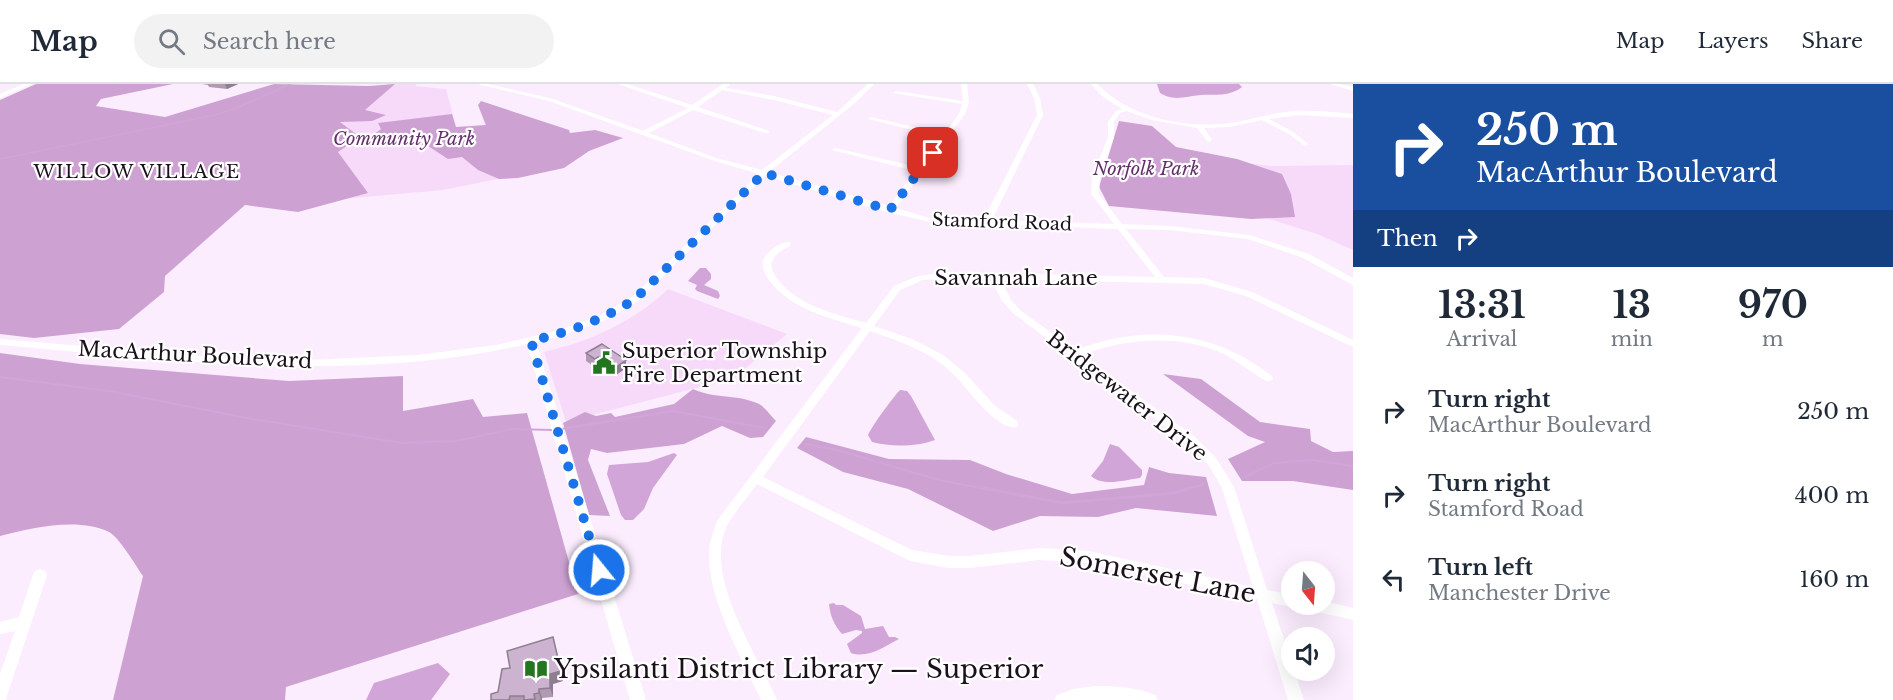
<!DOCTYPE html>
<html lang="en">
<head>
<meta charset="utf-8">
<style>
	body { margin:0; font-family:"Libre Baskerville",serif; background:#f2f2f3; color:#1f2937; height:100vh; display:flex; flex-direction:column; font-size:22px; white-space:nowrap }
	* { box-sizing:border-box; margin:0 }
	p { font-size:20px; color:#747a83 }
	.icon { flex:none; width:33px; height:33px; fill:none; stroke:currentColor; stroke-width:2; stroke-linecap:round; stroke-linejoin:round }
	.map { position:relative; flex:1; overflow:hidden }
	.sheet { display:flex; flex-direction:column; background:#fff; width:540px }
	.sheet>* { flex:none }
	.top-card { background:#1a4fa0; color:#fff; overflow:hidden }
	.needle { width:39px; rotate:163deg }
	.buttons { position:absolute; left:1281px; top:477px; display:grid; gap:12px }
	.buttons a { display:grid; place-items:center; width:54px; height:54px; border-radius:50%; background:#fff; box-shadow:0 6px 24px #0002; font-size:30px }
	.pin { position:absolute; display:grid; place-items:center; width:51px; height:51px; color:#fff; margin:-26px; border-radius:12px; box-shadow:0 3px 9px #0006 }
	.me { position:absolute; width:66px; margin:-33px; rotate:343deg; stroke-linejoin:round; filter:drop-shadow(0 0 4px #0008) }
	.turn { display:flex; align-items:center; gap:21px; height:126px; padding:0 24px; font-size:27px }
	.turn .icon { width:78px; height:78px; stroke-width:2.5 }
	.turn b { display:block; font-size:42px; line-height:51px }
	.then { display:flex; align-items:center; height:57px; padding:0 24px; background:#0003; gap:12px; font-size:22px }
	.eta { display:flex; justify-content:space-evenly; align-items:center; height:102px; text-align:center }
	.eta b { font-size:36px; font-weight:800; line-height:42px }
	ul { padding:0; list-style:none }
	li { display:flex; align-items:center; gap:18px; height:84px; padding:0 24px }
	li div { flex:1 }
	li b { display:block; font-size:22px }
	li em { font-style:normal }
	header { display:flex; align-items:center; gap:36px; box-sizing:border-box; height:84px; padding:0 30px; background:#fff; border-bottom:2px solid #e0e1e3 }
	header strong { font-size:28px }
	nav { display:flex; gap:33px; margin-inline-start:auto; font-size:21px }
	.search { width:420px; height:54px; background:#f2f2f3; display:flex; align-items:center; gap:15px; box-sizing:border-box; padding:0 21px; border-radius:33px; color:#747a83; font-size:22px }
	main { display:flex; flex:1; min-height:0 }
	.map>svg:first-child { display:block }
</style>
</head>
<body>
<header>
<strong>Map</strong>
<div class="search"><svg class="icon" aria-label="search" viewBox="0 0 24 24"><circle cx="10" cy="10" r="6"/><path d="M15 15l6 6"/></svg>Search here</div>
<nav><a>Map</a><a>Layers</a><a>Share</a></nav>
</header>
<main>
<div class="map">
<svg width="1353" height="616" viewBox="0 0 1353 616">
	<rect width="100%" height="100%" fill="#fcedfe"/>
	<g fill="#f7dafa">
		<polygon points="388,0 417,0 415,2 446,5 457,47 487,48 478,21 597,58 563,82 443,106 297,119 232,120"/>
		<polygon points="1174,63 1227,77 1271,82 1353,81 1353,166 1317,150 1256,131"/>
		<path d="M668 205 787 250 734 294 566 338 544 268C591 257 633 238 668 205Z"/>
	</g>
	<g fill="#cda2d3">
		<polygon points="36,0 173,0 101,15 96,22 165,33 274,0 369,2 395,0 365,26 386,31 372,37 340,38 360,53 338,68 368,109 298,128 245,121 165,192 164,208 119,245 34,254 0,250 0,16"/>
		<polygon points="481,17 569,46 570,49 595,46 623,54 589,67 564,84 518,94 499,95 478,86 462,73 448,75 428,62 406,58 403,49 386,55 371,53 381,45 378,39 452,30 456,43 486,41 478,21"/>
		<polygon points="1119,37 1152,42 1176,63 1237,75 1282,90 1291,110 1295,133 1251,135 1109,122 1099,103"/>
		<path d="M0 269 80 280 289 297 403 292V327L473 315 483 333 527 329 578 510 286 603 285 616H113L143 492C136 482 119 453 109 448 78 433 32 444 0 452Z"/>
		<polygon points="1163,290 1201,295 1260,338 1310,345 1311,357 1333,368 1353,367 1353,406 1293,397 1242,397 1228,375 1265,358 1248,352"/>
		<path d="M693 305C714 315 738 310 759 320 765 323 771 332 776 337L763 353 750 354 722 342 684 360 607 369 591 365 588 376 610 432 589 431 563 339 585 328 596 332 611 329 615 333 674 320Z"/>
		<polygon points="806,353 889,375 970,376 1006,390 1072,410 1144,401 1149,383 1169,389 1206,393 1217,432 1136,424 1098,433 1040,432 993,447 908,405 843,388 797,364"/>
	</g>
	<g fill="#d1a5d7">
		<path d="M1157 0H1239L1242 3C1229 13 1216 10 1201 11 1185 12 1175 18 1160 9Z"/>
		<polygon points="700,184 706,184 711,190 711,195 704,201 718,207 720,212 718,215 697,207 695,205 697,201 688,197"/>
		<path d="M900 306 907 307 911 312 935 356C916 363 890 363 872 358L868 351C871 343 894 312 900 306Z"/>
		<path d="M1110 360 1119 363 1142 386V391L1140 394C1125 396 1103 403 1091 392L1103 377Z"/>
		<polygon points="674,369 677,371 653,404 644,425 633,436 625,436 621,431 607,390 609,381 648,378"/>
		<path d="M834 519 836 521H843L861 532 865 545 883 542 889 553H895L899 555C885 562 868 575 851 569L847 560 862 549V547L856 546 842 550C834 541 830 531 829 520Z"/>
		<polygon points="438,579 450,590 431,616 366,616 374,599"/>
	</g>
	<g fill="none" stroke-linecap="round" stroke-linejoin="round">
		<polyline stroke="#d1a5d7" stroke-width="1.5" points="0,75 215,31 237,24 290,0"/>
		<g stroke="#d1a5d7" stroke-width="2">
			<polyline points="0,293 109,307 252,335 402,359 457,357 511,345 552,346"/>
			<polyline points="561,345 673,327 765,344"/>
			<polyline points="806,360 837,366 939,396 991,406"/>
			<polyline points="1245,393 1274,379 1312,376 1353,382"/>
			<polyline points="1185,406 1204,400"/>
		</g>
		<polyline stroke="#d1a5d7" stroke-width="3" points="983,404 1062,419 1174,409 1190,404"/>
		<g fill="#fff" fill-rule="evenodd">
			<polygon points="24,0 32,0 0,14 0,10"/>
			<path d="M477 0H488L553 15 643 47 688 24 618 0H627L692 21 723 0H730L726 4 774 12 837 28 868 0H874L855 19 769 88 889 122 915 87 832 66 835 64 918 83 941 53 868 35 871 33 944 50 959 30 962 20 893 9 896 7 963 17 961 0H967L969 19 965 30 896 124 930 134 984 135 1037 31 1034 14 1027 0H1033L1040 14 1043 31 992 136 1114 140 1091 110 1092 94 1108 53V38L1116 27 1122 25 1103 13 1091 0H1097C1131 34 1184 45 1230 39 1251 36 1271 29 1293 27 1313 26 1333 28 1353 30V34L1300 31 1269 35 1293 48 1307 59 1308 60 1305 62 1289 50 1262 36 1230 43 1204 44 1212 56 1209 58 1207 57 1197 44 1152 36 1127 27 1120 29 1114 38V53L1100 94 1099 110 1122 140 1170 142 1249 151 1309 170 1353 194V201L1303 174 1248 155 1170 146 1126 145 1164 193 1204 194 1252 208 1353 256V263L1246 212 1204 200 1000 195 1011 216 1020 226 1075 266C1144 240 1212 245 1272 292L1273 294 1272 296C1270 297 1269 297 1267 297 1263 297 1233 274 1224 270 1180 250 1126 254 1082 271L1195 353 1216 374 1234 403 1267 506 1292 511V520H1297L1292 523 1272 519 1292 579V586H1294L1304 616H1288L1257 515 1088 479 1039 476 969 484H949L910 477 757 400C748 413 737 425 729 438 700 489 757 569 777 616H761C742 575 707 514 709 468 709 458 714 447 717 437L862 244C829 234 790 225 769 196 763 188 760 179 766 171 772 164 781 158 790 158V162C776 169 765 178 776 193 795 221 835 230 866 239L894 202 918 192 949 188 1155 193 1118 145 930 138 887 128 765 92 638 217 605 236 561 252 536 258 646 616H630L527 260C354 300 175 276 0 261V255L224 274 308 276 417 271 496 261 556 247 599 232 632 213 759 90 712 76 549 17ZM722 6 774 16 833 31 762 86 716 74 649 49 693 26 765 49H769V47L698 23ZM949 194 991 195 1002 217 1014 230 1187 359 1208 380 1222 404 1253 503 1088 467 1039 464 969 472H949L912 466 763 393 870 247C902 258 935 269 958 295 970 308 998 347 1017 343L1018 340 1017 337 994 321 964 288 943 271 912 255 874 242 900 206 923 196Z"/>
			<polygon points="1330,0 1340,0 1353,3 1353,7"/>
			<polygon points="40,485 45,487 47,491 7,612 6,616 0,616 0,590 15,547 0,550 0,538 19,533 33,491 35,487"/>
			<polygon points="1324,517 1353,524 1353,536 1309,526 1304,524 1302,520 1324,520"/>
			<path d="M1095 602C1114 602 1137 603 1155 611L1158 616H1054L1057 611 1073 605Z"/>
		</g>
	</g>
	<g fill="#af9ab2">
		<polygon points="202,0 238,0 227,5 209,3 208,1"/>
		<polygon points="602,260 626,284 616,291 598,281 595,283 586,277 586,269"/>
		<polygon points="563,597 553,600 553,613 542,614 542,616 491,616"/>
	</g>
	<g fill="#8f7d91">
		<polygon points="225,0 238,0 227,5"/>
		<polygon points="598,273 598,281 595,283 595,275"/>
		<polygon points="626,276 626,284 616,291 615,284"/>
		<polygon points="553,553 563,597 553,600 553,613 550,604 550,590"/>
		<polygon points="539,605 542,614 542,616 541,616 539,609"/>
	</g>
	<g fill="#ccb3cf" stroke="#8f7d91" stroke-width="1.5">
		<polygon points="602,260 626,276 615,284 598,273 595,275 586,269"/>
		<polygon points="553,553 561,587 550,590 550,604 539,605 539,609 534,610 535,615 524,616 524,612 510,612 509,616 491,616 491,610 498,608 502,585 510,584 507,567"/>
	</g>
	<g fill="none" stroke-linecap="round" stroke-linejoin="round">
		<path stroke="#1a73e8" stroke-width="10" stroke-dasharray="0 18" d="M599 486 531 257C569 248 603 236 635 215L764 89 890 126 933 69"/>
	</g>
	<defs>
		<g id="civic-bare" transform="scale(1.8)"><path d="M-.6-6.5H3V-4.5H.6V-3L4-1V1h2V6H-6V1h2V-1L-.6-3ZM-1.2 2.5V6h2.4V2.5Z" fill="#23751f" stroke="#fff" stroke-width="2.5" paint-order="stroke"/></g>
		<g id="library-bare" transform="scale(1.8)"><path d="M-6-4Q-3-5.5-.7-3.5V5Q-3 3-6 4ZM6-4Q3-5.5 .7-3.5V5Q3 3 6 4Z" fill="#23751f" stroke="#fff" stroke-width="2.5" paint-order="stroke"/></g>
	</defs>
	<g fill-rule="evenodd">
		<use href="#civic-bare" x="604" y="279"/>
		<use href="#library-bare" x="536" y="585"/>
	</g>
	<g text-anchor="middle" stroke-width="4.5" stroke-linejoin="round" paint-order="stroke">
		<g font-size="18" font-style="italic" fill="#632f6b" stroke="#fff">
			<text x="404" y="61">Community Park</text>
			<text x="1146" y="91">Norfolk Park</text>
		</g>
		<g font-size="18" letter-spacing="1.5" fill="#1a111b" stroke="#fff">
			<text x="137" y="94">WILLOW VILLAGE</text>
		</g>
		<g font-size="18" fill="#1a111b" stroke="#fff">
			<text transform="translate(1002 138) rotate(2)" y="6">Stamford Road</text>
		</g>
		<g font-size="21" fill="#1a111b" stroke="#fff">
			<text x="1016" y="201">Savannah Lane</text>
			<text transform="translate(195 271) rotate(3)" y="7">MacArthur Boulevard</text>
			<text transform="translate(1127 312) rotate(38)" y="7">Bridgewater Drive</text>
		</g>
		<g font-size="21" fill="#1a111b" stroke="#fff" text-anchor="start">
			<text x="622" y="274">Superior Township<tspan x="622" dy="24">Fire Department</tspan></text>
		</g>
		<g font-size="26" fill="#1a111b" stroke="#fff">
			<text transform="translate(1158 491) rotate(11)" y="9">Somerset Lane</text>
		</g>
		<g font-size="26" fill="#1a111b" stroke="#fff" text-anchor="start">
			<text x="554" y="594">Ypsilanti District Library — Superior</text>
		</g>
	</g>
</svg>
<div class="buttons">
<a><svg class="needle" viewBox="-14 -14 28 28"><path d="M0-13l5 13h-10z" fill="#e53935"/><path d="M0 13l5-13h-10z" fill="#747a83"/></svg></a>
<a><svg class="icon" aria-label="sound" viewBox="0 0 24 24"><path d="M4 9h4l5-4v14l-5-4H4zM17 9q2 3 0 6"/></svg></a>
</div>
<div class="pin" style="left:933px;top:69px;background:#d93025"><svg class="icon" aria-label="arrive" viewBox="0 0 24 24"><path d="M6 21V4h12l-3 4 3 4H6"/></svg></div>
<svg class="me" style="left:599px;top:486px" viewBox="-20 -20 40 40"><circle r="17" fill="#1a73e8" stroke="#fff" stroke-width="3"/><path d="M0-11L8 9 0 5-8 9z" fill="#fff"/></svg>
</div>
<section class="sheet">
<div class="top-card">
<div class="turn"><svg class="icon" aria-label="right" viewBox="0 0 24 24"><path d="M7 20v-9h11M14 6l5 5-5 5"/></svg><div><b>250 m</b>MacArthur Boulevard</div></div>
<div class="then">Then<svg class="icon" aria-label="right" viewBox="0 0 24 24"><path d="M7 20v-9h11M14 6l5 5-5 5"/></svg></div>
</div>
<div class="eta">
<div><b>13:31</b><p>Arrival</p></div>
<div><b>13</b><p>min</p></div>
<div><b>970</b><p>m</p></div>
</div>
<ul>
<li><svg class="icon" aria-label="right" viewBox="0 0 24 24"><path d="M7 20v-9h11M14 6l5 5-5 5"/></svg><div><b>Turn right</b><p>MacArthur Boulevard</p></div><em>250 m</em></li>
<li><svg class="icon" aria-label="right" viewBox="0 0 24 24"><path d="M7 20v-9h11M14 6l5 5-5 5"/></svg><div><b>Turn right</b><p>Stamford Road</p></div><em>400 m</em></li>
<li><svg class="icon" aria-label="left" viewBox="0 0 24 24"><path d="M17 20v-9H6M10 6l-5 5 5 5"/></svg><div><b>Turn left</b><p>Manchester Drive</p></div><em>160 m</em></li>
</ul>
</section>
</main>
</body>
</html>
